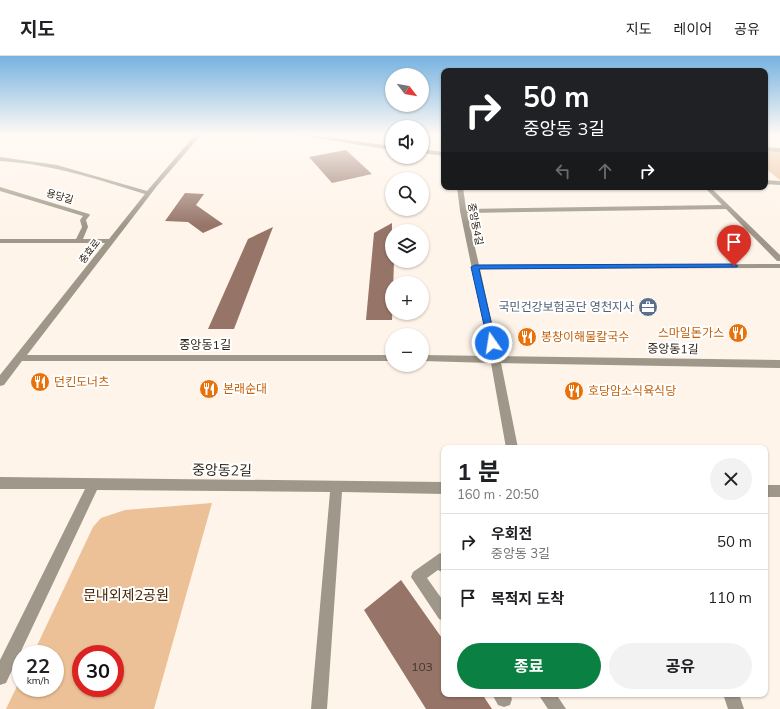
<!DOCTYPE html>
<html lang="ko">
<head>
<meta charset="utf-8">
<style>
	body { margin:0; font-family:Mulish,"Noto Sans KR",sans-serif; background:#f2f2f2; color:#202124; height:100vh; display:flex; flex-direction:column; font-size:15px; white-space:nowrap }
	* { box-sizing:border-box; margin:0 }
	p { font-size:13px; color:#757577 }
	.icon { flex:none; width:22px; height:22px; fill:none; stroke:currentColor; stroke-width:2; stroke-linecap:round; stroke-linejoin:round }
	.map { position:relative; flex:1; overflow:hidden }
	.drawer { position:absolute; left:441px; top:389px; width:327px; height:252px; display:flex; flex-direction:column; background:#fff; border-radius:8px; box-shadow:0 1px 3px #0004 }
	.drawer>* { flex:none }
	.hud { position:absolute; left:441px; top:12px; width:327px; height:122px; border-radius:8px; box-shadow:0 1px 3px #0004; background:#202124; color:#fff; overflow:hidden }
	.needle { width:26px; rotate:121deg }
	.tools { position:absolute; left:385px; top:12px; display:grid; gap:8px }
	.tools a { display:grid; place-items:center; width:44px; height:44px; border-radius:50%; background:#fff; box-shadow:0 1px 3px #0004; font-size:20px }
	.speed { position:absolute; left:12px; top:589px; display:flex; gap:8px; font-size:20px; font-weight:700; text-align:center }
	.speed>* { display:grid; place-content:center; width:52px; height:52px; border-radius:50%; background:#fff; box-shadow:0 1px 3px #0004; line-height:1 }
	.speed small { font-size:10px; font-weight:400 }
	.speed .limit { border:6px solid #d22; background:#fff; color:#111 }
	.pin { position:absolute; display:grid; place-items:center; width:34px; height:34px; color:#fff; margin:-41px -17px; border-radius:50% 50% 50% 0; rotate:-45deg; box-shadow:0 0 4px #0007 }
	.pin .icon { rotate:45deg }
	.me { position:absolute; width:44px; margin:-22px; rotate:347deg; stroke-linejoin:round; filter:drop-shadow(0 0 3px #0008) }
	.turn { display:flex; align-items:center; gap:14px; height:84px; padding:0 16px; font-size:18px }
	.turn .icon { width:52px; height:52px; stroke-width:2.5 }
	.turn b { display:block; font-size:28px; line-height:34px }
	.lanes { display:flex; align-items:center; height:38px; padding:0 16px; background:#0003; justify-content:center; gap:20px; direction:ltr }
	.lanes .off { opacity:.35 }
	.round { display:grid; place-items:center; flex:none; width:42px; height:42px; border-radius:21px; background:#f2f2f2 }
	.overview { display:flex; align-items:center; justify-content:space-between; height:68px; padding:0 16px }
	h1 { font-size:24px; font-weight:700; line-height:30px }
	.cta { display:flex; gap:8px; margin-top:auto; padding:8px 16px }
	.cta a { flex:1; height:46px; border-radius:24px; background:#0b8043; color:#fff; font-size:16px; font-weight:700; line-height:46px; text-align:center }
	.cta a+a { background:#f2f2f2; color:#202124 }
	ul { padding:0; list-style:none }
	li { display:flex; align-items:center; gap:12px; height:56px; padding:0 16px; border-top:1px solid #e0e0e0 }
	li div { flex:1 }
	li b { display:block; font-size:15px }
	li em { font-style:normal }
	header { display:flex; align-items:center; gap:24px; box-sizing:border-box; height:56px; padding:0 20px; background:#fff; border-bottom:1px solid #e0e0e0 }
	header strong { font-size:19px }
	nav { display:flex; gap:22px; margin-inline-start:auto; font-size:14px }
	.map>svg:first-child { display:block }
</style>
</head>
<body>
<header>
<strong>지도</strong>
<nav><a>지도</a><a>레이어</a><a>공유</a></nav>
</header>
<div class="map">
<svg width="780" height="653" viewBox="0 0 780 653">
	<rect width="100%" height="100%" fill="#fff4e9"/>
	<g fill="#ecc197" fill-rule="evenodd">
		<polygon points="765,94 780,95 780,124 765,112 765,103 768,102 765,100"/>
		<path d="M212 447 154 653H6L21 622V632H55V598H33L93 471 101 462 125 454ZM81 598H115V632H81Z"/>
	</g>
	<g fill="#967467">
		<polygon points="346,94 372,118 332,127 309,101"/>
		<polygon points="185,137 204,138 196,149 223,168 203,177 188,166 165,165"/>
		<polygon points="392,167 392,205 394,205 392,264 366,264 374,177"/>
		<polygon points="273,171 234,273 208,273 248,183"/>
		<polygon points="401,524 444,585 444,638 482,638 492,653 426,653 364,554"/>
	</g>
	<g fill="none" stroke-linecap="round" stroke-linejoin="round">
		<g fill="#9f988a" fill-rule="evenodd">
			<path d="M195 79H201L157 130 27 299H392V305H22L4 329 0 330V319L105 187H0V183H76L82 171 80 164 83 160 0 135V131L89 158 90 159 86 164 88 171 83 183H109L145 138C97 123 50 108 0 105V101L57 109 147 135Z"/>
			<polygon points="296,79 310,79 392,90 392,94"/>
			<polygon points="765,91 780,92 780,96 765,95"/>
			<polygon points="422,93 444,96 444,100 422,97"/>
			<polygon points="765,124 780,125 780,129 765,128"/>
			<polygon points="457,131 463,131 466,153 722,149 704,131 710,131 780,199 780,205 777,205 726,153 467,157 479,209 780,208 780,212 480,213 499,300 780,304 780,312 501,307 518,392 506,392 491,307 422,305 422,299 490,300 460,155"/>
			<polygon points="0,421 444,426 444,438 342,436 327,653 311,653 330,436 97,434 6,627 0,629 0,604 85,433 0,433"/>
			<rect x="765" y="429" width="15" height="12"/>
			<polygon points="440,497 444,499 444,517 438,514 427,522 444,546 444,565 439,563 411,521 413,516"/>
			<polygon points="492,638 510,638 512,643 510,649 504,651 498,649"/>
			<polygon points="538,638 556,638 566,653 548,653"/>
			<polygon points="723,638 739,638 744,653 728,653"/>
		</g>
	</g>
	<linearGradient id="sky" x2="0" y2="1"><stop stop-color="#76b2e0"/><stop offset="0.46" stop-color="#fffaf5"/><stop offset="1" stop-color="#fffaf5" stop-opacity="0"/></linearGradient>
	<rect width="780" height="170" fill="url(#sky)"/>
	<polygon fill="#1a73e8" stroke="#114b97" points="734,208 738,210 737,211 479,213 496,287 492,290 488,287 471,211 475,209"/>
	<defs>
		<g id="office-disc" transform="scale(1)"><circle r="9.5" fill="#5c6f8a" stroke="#fff"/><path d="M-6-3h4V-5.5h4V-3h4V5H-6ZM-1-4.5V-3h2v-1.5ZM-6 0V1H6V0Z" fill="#fff"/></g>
		<g id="restaurant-disc" transform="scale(1)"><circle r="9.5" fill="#e8710a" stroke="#fff"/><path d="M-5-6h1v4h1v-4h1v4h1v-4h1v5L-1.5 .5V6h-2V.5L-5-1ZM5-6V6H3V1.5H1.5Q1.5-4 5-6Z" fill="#fff"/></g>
	</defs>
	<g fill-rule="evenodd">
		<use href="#office-disc" x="648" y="251"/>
		<use href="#restaurant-disc" x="738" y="277"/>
		<use href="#restaurant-disc" x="527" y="281"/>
		<use href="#restaurant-disc" x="40" y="326"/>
		<use href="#restaurant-disc" x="209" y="333"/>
		<use href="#restaurant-disc" x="574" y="335"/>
	</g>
	<g text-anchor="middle" stroke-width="4" stroke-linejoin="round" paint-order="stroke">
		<g font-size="10" fill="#2c2217" stroke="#fff">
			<text transform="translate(60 140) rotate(16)" y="4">용당길</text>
			<text transform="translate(476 168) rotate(79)" y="4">중앙동4길</text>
			<text transform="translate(89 195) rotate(-52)" y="4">충효로</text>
		</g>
		<g font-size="12" fill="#4e5e75" stroke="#fff" text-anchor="end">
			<text x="634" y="255">국민건강보험공단 영천지사</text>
		</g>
		<g font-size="12" fill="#c56008" stroke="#fff" text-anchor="start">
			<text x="724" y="281" text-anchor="end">스마일돈가스</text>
			<text x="541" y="285">봉창이해물칼국수</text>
			<text x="54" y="330">던킨도너츠</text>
			<text x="223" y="337">본래순대</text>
			<text x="588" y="339">호당암소식육식당</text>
		</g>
		<g font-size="12" fill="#2c2217" stroke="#fff">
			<text x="205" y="293">중앙동1길</text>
			<text transform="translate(673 293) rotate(1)" y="4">중앙동1길</text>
		</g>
		<g font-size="12" fill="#46362b">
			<text x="422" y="615">103</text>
		</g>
		<g font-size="14" fill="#2c2217" stroke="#fff">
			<text transform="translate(222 414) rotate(1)" y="5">중앙동2길</text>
		</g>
		<g font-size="14" fill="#452500" stroke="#fff">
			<text x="126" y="544">문내외제2공원</text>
		</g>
	</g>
</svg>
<div class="tools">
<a><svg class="needle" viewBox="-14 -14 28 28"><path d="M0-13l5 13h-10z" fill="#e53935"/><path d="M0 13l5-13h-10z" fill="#757577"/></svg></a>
<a><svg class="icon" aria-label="sound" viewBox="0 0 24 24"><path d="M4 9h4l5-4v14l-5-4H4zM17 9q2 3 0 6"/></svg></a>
<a><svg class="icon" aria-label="search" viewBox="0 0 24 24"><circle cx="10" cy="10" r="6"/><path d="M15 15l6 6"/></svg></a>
<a><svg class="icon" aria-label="layers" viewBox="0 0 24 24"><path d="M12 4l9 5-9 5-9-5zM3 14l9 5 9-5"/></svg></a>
<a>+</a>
<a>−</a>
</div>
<div class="speed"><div>22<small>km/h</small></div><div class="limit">30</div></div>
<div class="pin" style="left:734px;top:210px;background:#d93025"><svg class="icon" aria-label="arrive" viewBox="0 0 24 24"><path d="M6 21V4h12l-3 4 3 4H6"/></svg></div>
<svg class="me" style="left:492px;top:287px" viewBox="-20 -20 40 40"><circle r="17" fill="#1a73e8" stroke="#fff" stroke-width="3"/><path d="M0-11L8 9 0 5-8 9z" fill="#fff"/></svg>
<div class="hud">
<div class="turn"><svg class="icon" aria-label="right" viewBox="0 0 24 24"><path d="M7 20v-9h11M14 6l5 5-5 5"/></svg><div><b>50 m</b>중앙동 3길</div></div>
<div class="lanes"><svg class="icon off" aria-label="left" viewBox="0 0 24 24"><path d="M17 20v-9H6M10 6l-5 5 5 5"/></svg><svg class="icon off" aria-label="ahead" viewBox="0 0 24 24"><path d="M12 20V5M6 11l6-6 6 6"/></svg><svg class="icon" aria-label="right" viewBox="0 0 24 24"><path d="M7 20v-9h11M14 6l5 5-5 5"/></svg></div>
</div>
<section class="drawer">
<div class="overview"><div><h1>1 분</h1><p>160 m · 20:50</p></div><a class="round"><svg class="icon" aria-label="close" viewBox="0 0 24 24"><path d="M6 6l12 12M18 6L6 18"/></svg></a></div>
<ul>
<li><svg class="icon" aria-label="right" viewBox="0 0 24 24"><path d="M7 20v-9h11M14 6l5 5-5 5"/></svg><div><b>우회전</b><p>중앙동 3길</p></div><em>50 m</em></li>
<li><svg class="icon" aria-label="arrive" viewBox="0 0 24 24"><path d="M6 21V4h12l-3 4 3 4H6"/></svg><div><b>목적지 도착</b></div><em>110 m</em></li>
</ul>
<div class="cta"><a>종료</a><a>공유</a></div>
</section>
</div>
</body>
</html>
